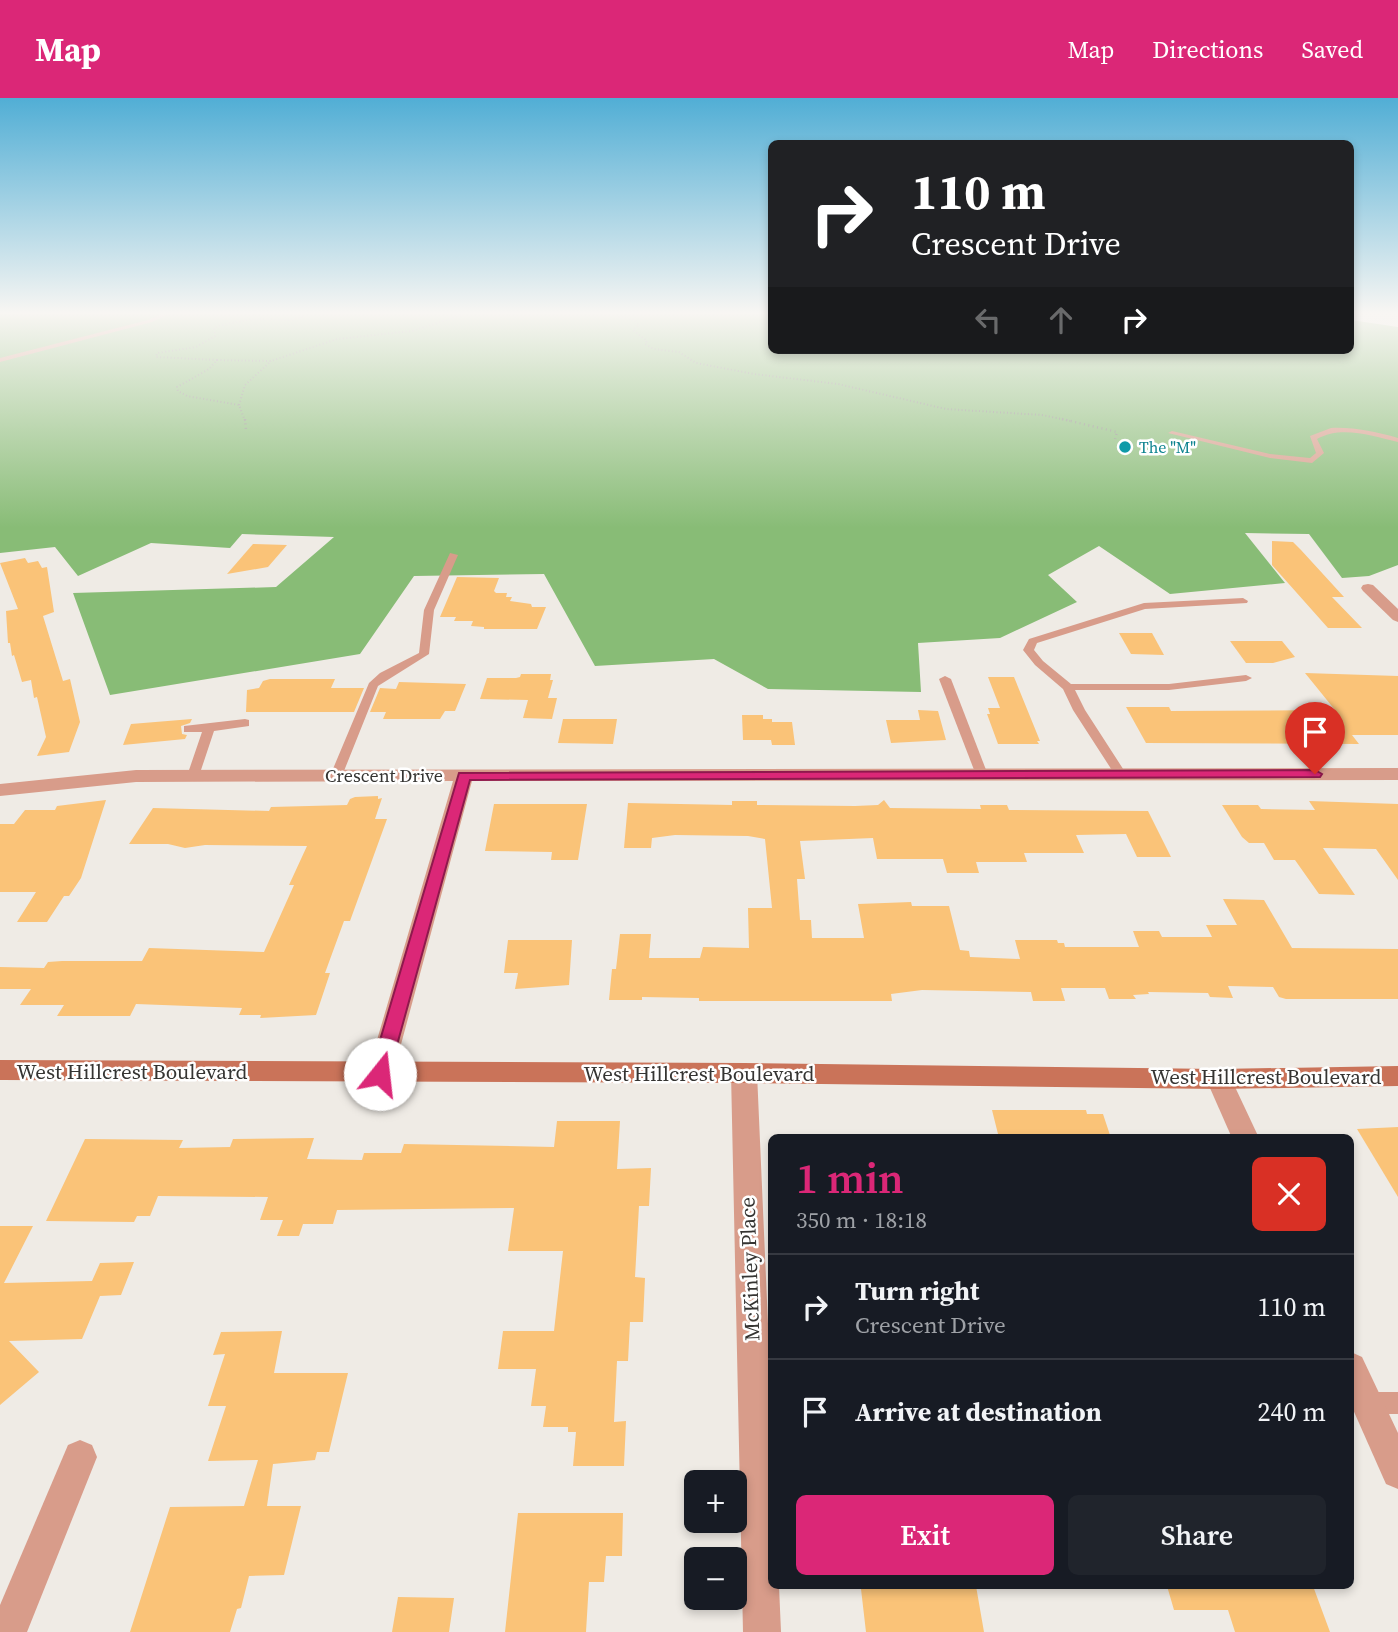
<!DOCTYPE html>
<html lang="en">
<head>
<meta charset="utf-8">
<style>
	body { margin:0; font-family:"Source Serif 4",serif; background:#20242c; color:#f1f3f6; height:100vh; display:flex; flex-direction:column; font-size:26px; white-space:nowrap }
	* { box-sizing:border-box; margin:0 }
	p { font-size:23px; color:#9ea1a6 }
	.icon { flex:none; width:38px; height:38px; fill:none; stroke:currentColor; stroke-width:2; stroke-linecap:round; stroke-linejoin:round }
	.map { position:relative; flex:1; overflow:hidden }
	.details { position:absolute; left:768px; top:1036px; width:586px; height:455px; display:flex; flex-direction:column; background:#171b24; border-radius:10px; box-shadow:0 4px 10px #0003 }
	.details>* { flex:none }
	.hud { position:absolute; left:768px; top:42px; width:586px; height:214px; border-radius:10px; box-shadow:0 4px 10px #0003; background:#202124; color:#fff; overflow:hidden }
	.buttons { position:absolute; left:684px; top:1372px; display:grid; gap:14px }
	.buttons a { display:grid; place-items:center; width:63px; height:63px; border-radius:10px; background:#171b24; box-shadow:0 4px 10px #0003; font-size:35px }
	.pin { position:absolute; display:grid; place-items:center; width:60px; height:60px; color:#fff; margin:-72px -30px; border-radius:50% 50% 50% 0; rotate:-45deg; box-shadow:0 0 7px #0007 }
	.pin .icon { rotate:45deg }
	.me { position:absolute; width:77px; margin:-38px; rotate:16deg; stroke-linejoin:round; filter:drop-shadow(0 0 5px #0008) }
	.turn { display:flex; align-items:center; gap:24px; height:147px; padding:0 28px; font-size:32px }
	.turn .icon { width:91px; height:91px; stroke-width:2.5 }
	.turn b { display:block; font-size:49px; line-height:60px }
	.lanes { display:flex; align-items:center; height:66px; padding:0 28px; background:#0003; justify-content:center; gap:35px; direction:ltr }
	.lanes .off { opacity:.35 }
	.round { display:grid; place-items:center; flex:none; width:74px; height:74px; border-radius:10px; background:#20242c }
	.overview { display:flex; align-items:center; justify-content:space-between; height:119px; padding:0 28px }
	h1 { font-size:42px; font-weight:600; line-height:52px; color:#db2777 }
	.cta { display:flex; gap:14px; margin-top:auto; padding:14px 28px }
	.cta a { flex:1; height:80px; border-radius:10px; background:#db2777; color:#fff; font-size:28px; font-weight:600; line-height:80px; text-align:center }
	.cta a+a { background:#20242c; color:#f1f3f6 }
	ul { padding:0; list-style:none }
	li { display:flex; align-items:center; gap:21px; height:105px; padding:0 28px; border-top:2px solid #363941 }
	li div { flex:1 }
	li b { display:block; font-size:26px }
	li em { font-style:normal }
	header { display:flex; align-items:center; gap:42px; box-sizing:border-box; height:98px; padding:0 35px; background:#db2777; color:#fff }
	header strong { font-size:33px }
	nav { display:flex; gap:38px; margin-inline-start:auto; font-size:24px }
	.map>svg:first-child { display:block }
</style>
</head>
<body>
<header>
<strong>Map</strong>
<nav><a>Map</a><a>Directions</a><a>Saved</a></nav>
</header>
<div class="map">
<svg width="1398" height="1534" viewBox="0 0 1398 1534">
	<rect width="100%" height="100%" fill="#efebe5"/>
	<polygon fill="#88bc76" points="0,215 772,215 772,252 1351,252 1351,222 1398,229 1398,467 1369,478 1342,480 1309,436 1245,435 1285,485 1170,496 1099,448 1048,477 1077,504 1000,540 918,545 921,594 768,591 714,561 595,568 544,476 414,478 360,556 110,597 73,495 276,489 334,439 242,436 230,450 151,445 78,478 55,449 0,455"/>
	<g fill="#fac378">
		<polygon points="1272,443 1293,444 1301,452 1344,499 1332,499 1362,530 1328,530 1272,467"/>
		<polygon points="253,446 287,447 268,469 227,476"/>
		<polygon points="25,460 28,465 38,463 42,470 47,469 54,514 43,518 63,583 70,581 80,624 69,654 37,658 46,639 37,599 34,600 31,582 22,584 14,557 12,558 10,545 8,545 6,513 18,511 0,465"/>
		<polygon points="457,479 499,480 494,493 496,495 507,495 506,499 512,499 510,503 531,506 532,509 546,509 537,531 484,531 484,529 471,528 473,523 454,523 456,519 440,519"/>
		<polygon points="1119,535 1152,535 1164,557 1131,556"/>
		<polygon points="1230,543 1282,543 1295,559 1273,565 1246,565"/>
		<polygon points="1305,575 1398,578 1398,637 1352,637 1359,646 1146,645 1126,609 1169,609 1171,613 1335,612"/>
		<polygon points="521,576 551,576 550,582 553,582 548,600 557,600 552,621 523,620 528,602 480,601 487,580 516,580 520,579"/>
		<polygon points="988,579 1014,579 1040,643 1037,643 1039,646 998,646 987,616 990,616 988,610 1000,610"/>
		<polygon points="270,581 335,581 331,590 364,590 354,614 246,614 247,592 259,590 263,583"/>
		<polygon points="399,584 466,586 455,613 445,613 440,621 383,621 386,614 370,614 380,590 396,591"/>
		<polygon points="918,612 938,613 946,642 891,645 886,622 920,622"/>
		<polygon points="742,617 763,617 763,621 772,621 772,624 792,624 795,647 772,647 771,642 743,642"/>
		<polygon points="192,621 190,625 181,628 182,636 187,637 185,641 123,647 131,626"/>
		<polygon points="563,621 617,621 613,646 558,645"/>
		<polygon points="378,698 378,701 382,700 375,721 387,721 350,823 344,823 325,875 330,875 316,917 260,920 261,917 239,917 242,910 136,906 130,918 57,918 64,907 20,907 31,891 0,891 0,869 44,870 48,864 62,863 142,863 149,850 264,854 294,787 289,787 307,748 205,747 185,750 168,746 129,746 153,710 269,713 271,709 347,707 350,701 355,699"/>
		<polygon points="106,702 81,780 69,798 64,798 47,824 17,824 36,794 0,794 0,726 14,726 25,712 55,712 57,708"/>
		<polygon points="884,702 890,710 981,711 980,707 1007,707 1009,712 1148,713 1171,759 1137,759 1126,736 1076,737 1084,755 1024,755 1027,764 976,764 979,775 947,775 943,761 877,761 873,740 800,743 805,781 797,781 800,822 811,822 812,840 864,840 858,806 911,804 912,808 949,808 960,852 969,853 970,859 1020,861 1015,842 1057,842 1058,845 1064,845 1065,849 1139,849 1133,833 1159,833 1162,839 1212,839 1206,827 1237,827 1223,801 1264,802 1292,850 1398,851 1398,901 1286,901 1279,899 1273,889 1228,888 1233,900 1210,899 1208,895 1148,894 1149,896 1133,897 1136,901 1109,901 1105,890 1061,890 1065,903 1033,903 1031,894 922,892 891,896 892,903 699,903 699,900 642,899 642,902 609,902 612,871 616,871 620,836 651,836 649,860 700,860 703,849 749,850 748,810 772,810 765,741 748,738 675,737 652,740 651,750 624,750 628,705 732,707 732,703 757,703 757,707 855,708 878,707"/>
		<polygon points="1309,703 1398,706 1398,782 1376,751 1323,750 1355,797 1319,796 1295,762 1274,762 1264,745 1249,745 1242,739 1222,707 1258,707 1261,711 1315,712"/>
		<polygon points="494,706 587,706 578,762 551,762 552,754 485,753"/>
		<polygon points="508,842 572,842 569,887 515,891 518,875 504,875"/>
		<polygon points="992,1012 1086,1012 1087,1016 1103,1016 1111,1040 999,1040"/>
		<polygon points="557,1023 620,1023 617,1071 651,1070 649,1108 639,1108 635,1179 645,1180 643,1224 630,1224 628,1263 617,1263 614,1324 626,1323 624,1368 573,1368 576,1334 568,1334 568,1329 543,1329 546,1308 531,1308 536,1271 498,1271 503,1233 554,1233 563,1153 508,1153 514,1110 337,1112 333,1126 303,1126 299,1138 277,1138 283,1122 260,1122 268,1099 158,1098 150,1118 137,1118 134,1124 46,1123 85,1041 183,1042 179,1050 230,1049 233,1041 314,1040 307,1061 362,1062 364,1055 401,1055 404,1046 554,1049"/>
		<polygon points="1398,1029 1398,1099 1357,1031"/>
		<polygon points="0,1128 33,1128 4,1185 92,1183 100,1165 134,1164 121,1197 100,1198 82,1241 9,1243 39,1274 0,1307"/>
		<polygon points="282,1233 274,1275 348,1275 329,1354 317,1354 315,1362 273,1366 267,1408 301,1408 284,1477 249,1478 241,1510 237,1511 230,1534 130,1534 170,1409 244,1408 258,1362 208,1363 226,1308 208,1308 225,1256 213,1257 221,1234"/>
		<polygon points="518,1415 623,1415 622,1458 606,1458 604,1484 589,1484 586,1534 505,1534"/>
		<polygon points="869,1488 976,1488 984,1534 866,1534 861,1491 870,1491"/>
		<polygon points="1167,1488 1313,1488 1330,1534 1235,1534 1228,1512 1174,1512"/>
		<polygon points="398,1499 454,1500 449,1534 392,1534"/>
	</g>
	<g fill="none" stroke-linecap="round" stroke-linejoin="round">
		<g stroke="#908d89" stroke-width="2" stroke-dasharray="1 2.5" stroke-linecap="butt">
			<polyline points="183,215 200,215"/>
			<polyline points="618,215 619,219 634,222 639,227 633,232 647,243 645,246 654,251 679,254 696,265 754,276 838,286 946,311 1042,317 1071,323"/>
			<polyline points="217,262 271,263 337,241 412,233 469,215"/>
			<polyline points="239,307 245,287 271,263"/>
			<polyline points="245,323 239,307 187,298 178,293 177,289 209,271 217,262 156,259 157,255 196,249 215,238 214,230 218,228 252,221 290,222 302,219 300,215"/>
		</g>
		<g stroke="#908d89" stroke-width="2.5" stroke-dasharray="1 3.5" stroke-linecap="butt">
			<polyline points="245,321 246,332"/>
			<polyline points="1062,321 1117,334 1115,341"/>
		</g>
		<g fill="#d89c8a" fill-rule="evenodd">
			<polygon points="164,215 171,215 152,224 0,264 0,260 148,222"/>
			<path d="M1331 330C1354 329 1376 334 1398 340V344C1373 338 1341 327 1317 341L1324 355 1312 365 1270 360 1168 335 1172 333 1270 356 1310 360 1316 355 1310 338Z"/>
			<polygon points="450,455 458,457 434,512 429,556 378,588 342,678 340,681 332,681 330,678 369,585 380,575 419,555 424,512"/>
			<polygon points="1243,500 1248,503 1247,505 1145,511 1037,545 1034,552 1043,563 1071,586 1169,586 1246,577 1252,580 1246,583 1169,592 1075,592 1085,612 1127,677 1121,681 1117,680 1073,612 1063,591 1035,567 1023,552 1029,541 1144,505"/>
			<polygon points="945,578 951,581 988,677 986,680 978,680 976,677 939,581"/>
			<polygon points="245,621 249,622 249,628 214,633 199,678 197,681 189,681 187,678 202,634 184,634 184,628"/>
			<polygon points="1367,1294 1398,1294 1398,1316 1367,1316 1359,1313 1356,1305 1359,1297"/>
		</g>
		<g fill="#d89c8a" fill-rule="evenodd">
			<polygon points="1368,486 1373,487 1398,511 1398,524 1393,522 1363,493 1361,490 1363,487"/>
			<polygon points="1398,670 1398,682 472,683 393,976 389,983 380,986 371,983 367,976 453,683 136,684 0,698 0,686 136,672"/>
			<polygon points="744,965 753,968 757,975 772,1317 772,1488 779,1488 781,1534 743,1534 731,975 735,968"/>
			<polygon points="1219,971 1228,974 1259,1040 1232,1040 1206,981 1210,974"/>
			<polygon points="1351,1254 1362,1259 1398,1335 1398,1391 1386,1386 1351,1307"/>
			<polygon points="80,1342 92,1347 97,1359 27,1534 0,1534 0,1507 68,1347"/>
		</g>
		<polygon fill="#ca7359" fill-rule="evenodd" points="0,962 744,965 1219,971 1398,968 1398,988 1219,991 744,985 0,982"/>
	</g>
	<linearGradient id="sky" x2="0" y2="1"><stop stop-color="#51aed5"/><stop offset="0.5" stop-color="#f8f6f3"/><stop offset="1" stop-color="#f8f6f3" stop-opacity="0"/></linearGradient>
	<rect width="1398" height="430" fill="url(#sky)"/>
	<polygon fill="#db2777" stroke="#8e194d" stroke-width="2" points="1315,672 1322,676 1320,679 470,682 389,976 386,981 380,983 373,981 370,976 459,675"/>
	<circle fill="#0f9aa8" stroke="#fff" stroke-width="2.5" cx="1125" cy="349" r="7"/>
	<g text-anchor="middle" stroke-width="5" stroke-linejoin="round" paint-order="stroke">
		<g font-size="16" fill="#0d838f" stroke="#fff" text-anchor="start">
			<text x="1139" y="355">The "M"</text>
		</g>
		<g font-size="18" fill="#353432" stroke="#fff">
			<text x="384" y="684">Crescent Drive</text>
		</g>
		<g font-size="21" fill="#353432" stroke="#fff">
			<text x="132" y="981">West Hillcrest Boulevard</text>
			<text x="699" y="983">West Hillcrest Boulevard</text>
			<text x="1266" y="986">West Hillcrest Boulevard</text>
			<text transform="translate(750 1171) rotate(-92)" y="7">McKinley Place</text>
		</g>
	</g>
</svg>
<div class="buttons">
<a>+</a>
<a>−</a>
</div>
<div class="pin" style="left:1315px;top:676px;background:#d93025"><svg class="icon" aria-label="arrive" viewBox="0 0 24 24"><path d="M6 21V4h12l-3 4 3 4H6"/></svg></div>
<svg class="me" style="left:380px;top:976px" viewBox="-20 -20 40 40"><circle r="19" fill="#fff"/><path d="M0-13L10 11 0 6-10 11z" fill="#db2777"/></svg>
<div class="hud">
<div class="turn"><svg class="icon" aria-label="right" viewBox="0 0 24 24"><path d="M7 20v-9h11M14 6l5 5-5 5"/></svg><div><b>110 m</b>Crescent Drive</div></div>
<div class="lanes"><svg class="icon off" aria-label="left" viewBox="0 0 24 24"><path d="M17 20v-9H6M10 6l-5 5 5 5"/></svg><svg class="icon off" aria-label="ahead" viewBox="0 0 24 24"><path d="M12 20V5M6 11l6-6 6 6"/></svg><svg class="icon" aria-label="right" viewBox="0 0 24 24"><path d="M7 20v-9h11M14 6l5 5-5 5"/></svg></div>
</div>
<section class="details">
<div class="overview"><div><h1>1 min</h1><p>350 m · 18:18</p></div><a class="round" style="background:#d93025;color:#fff"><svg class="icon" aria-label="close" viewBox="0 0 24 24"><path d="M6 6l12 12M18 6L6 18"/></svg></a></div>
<ul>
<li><svg class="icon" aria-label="right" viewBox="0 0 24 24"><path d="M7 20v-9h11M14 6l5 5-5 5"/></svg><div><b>Turn right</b><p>Crescent Drive</p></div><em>110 m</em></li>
<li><svg class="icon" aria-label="arrive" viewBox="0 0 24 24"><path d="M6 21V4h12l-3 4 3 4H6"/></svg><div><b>Arrive at destination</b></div><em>240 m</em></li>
</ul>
<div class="cta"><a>Exit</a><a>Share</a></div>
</section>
</div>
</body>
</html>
